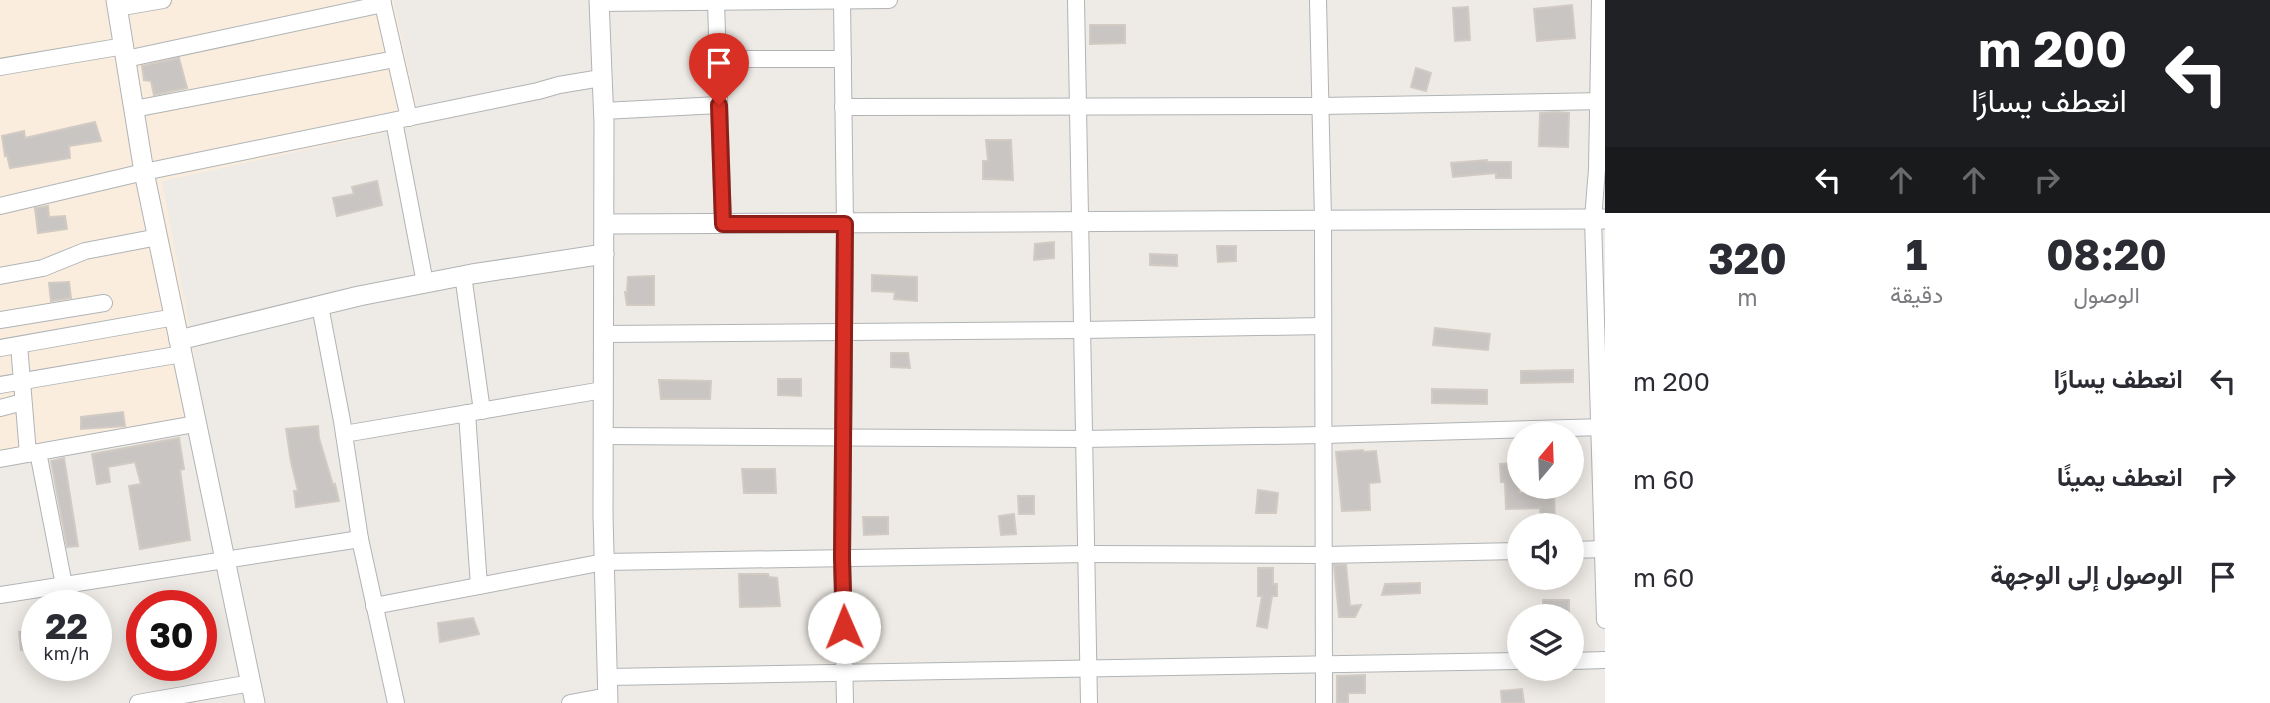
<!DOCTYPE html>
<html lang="ar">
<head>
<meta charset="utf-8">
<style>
	body { margin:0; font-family:"Golos Text",Vazirmatn,sans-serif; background:#f2f2f3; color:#2b2b33; direction:rtl; height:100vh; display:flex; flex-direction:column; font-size:26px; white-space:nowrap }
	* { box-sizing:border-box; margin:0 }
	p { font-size:23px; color:#7c7c81 }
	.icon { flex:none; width:38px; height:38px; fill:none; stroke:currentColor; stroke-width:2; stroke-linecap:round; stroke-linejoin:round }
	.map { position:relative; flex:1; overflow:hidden; direction:ltr }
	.panel { display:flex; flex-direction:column; background:#fff; width:665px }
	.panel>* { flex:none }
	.banner { background:#202124; color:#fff; overflow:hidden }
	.needle { width:46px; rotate:19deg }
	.tools { position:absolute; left:1507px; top:422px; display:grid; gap:14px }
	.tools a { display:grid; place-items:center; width:77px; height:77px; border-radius:50%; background:#fff; box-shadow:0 4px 18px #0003; font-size:35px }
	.speed { position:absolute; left:21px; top:590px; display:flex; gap:14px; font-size:35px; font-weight:700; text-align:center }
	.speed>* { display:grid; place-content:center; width:91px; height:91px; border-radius:50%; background:#fff; box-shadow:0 4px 18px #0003; line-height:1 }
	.speed small { font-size:18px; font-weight:400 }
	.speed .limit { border:10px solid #d22; background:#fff; color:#111 }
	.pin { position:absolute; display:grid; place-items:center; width:60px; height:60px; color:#fff; margin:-72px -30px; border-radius:50% 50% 50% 0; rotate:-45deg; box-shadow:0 0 7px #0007 }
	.pin .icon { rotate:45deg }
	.me { position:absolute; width:77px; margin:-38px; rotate:359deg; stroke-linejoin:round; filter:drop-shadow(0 0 5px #0008) }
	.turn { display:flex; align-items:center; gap:24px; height:147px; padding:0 28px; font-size:32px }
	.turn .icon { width:91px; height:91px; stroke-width:2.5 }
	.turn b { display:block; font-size:49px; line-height:60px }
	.lanes { display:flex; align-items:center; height:66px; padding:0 28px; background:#0003; justify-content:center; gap:35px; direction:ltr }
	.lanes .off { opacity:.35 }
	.eta { display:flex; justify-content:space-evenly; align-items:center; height:119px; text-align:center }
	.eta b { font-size:42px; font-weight:700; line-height:49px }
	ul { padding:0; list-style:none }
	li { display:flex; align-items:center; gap:21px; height:98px; padding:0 28px }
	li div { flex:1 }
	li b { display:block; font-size:26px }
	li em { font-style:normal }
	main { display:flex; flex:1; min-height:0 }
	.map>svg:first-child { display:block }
</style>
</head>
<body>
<main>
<section class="panel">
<div class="banner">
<div class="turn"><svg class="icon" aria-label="left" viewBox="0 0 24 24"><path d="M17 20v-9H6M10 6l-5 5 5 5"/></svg><div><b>200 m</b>انعطف يسارًا</div></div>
<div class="lanes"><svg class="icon" aria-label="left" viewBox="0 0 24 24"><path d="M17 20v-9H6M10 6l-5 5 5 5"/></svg><svg class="icon off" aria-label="ahead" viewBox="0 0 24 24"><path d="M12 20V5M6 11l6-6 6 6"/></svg><svg class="icon off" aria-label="ahead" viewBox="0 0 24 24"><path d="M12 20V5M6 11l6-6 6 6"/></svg><svg class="icon off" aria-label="right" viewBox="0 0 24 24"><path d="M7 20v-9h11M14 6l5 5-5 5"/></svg></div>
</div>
<div class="eta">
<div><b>08:20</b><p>الوصول</p></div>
<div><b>1</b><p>دقيقة</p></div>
<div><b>320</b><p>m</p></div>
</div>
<ul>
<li><svg class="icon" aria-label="left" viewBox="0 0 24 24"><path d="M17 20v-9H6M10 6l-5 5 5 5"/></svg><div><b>انعطف يسارًا</b></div><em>200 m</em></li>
<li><svg class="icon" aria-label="right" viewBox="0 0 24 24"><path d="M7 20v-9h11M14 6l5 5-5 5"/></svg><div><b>انعطف يمينًا</b></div><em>60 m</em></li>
<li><svg class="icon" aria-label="arrive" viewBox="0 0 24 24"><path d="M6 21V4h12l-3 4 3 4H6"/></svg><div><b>الوصول إلى الوجهة</b></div><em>60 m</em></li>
</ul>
</section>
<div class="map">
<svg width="1605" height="703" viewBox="0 0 1605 703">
	<rect width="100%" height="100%" fill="#eeeae5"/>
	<polygon fill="#faedde" points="0,0 393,0 421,125 162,181 193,346 205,431 0,467"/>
	<g fill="#c9c5c2" stroke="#d2cbc4" stroke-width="2">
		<polygon points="1572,5 1575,38 1537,41 1534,9"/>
		<polygon points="1468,7 1470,40 1455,41 1453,8"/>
		<polygon points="1090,25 1125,25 1125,43 1090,44"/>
		<polygon points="179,58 187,88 154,95 151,81 144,80 142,66"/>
		<polygon points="1416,68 1431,73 1426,91 1411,87"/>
		<polygon points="1557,112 1569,113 1568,147 1539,146 1540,113"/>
		<polygon points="95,122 101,141 69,146 70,158 10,168 7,155 5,156 2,136 24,131 25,138"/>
		<polygon points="986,140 1011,140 1013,180 983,179 983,161 988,161"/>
		<polygon points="1487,160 1487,162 1511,162 1511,178 1496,178 1496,173 1453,177 1451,163"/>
		<polygon points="377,181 382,205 337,216 333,198 354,194 352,187"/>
		<polygon points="48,206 49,217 65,216 67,229 38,233 35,208"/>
		<polygon points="1054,242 1054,258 1034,260 1035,244"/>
		<polygon points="1217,246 1236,246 1236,261 1218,262"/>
		<polygon points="1150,254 1177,255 1177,266 1150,265"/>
		<polygon points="872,275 917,277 917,301 894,299 895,292 872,291"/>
		<polygon points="654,276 654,305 627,305 625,292 627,292 628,277"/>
		<polygon points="69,282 71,298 51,301 49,283"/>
		<polygon points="1435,328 1490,334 1488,350 1433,345"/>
		<polygon points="891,353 908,353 910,368 891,367"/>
		<polygon points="1573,370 1573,382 1521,383 1521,371"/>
		<polygon points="778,379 801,379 801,396 778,395"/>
		<polygon points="659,380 711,381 710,399 661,399"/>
		<polygon points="1432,389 1487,390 1487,404 1432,403"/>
		<polygon points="123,412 125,426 81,429 81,417"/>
		<polygon points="318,426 319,438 333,485 335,484 339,501 296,507 294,491 298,491 291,462 286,429"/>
		<polygon points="179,438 184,469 180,470 190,540 140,549 129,486 141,484 135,462 108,467 110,482 97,484 92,454"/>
		<polygon points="1363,450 1363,452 1376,451 1380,482 1369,483 1370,510 1342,511 1336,452"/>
		<polygon points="64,458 78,546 67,547 51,461"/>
		<polygon points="1519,463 1519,493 1554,492 1555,525 1541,525 1540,508 1506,509 1505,482 1501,482 1500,464"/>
		<polygon points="742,469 775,469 776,493 744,493"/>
		<polygon points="1258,490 1278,493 1276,513 1256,513"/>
		<polygon points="1018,496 1034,496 1034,514 1019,514"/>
		<polygon points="1014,514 1016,534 1001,535 999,516"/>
		<polygon points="863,517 888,517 888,534 864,535"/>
		<polygon points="1334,565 1346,565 1350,606 1361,605 1355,617 1339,617"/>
		<polygon points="1258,568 1273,568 1273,584 1277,584 1277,596 1272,596 1267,628 1257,626 1262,596 1258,596"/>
		<polygon points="739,574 768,574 769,577 777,578 780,606 740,607"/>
		<polygon points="1420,583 1420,593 1382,595 1385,584"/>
		<rect x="1543" y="600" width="26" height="13"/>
		<polygon points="473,618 479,634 440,642 438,623"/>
		<polygon points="37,628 37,647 21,650 19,632"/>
		<polygon points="1365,675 1365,693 1348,693 1348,703 1337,703 1337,676"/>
		<polygon points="1522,689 1524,703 1502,703 1501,691"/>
	</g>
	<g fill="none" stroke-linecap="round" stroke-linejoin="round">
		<g stroke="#b0b4b6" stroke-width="18">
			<g id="minor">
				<polyline points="382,0 409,118"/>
				<polyline points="842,0 845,224 842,558 845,703"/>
				<polyline points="1076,0 1089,703"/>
				<polyline points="1318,0 1323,219 1324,703"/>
				<polyline points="1600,0 1597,169 1593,219 1605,620"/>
				<polyline points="716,2 723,224"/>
				<polyline points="599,3 889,0"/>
				<polyline points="117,8 163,0"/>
				<polyline points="126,59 383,4"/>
				<polyline points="717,59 843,59"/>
				<polyline points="0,67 124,46"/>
				<polyline points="843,107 1320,106 1605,101"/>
				<polyline points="134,109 395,59"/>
				<polyline points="603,111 719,105"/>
				<polyline points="394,121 425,283"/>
				<polyline points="0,206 144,172 538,91 559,85 601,78"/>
				<polyline points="463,275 482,411"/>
				<polyline points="0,276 43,268 85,251 158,237"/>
				<polyline points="320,306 342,421 360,539 396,703"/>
				<polyline points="0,320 104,303"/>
				<polyline points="603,334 1082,330 1323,326"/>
				<polyline points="19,345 28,454"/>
				<polyline points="0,348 175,317"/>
				<polyline points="0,385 182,354"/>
				<polyline points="0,408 23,402"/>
				<polyline points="467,413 479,586"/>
				<polyline points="344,434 603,390"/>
				<polyline points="603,436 1084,439 1323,435 1605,427"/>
				<polyline points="38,452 64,585"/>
				<polyline points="0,459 195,424"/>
				<polyline points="1572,550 1605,549"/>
				<polyline points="0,595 360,539"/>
				<polyline points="374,606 604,562 1087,554 1324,555 1519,551"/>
				<polyline points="1572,661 1605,660"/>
				<polyline points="608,677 1519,661"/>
				<polyline points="138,703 251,683"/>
				<polyline points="570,703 608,696"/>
			</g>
		</g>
		<g stroke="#b0b4b6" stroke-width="21">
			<g id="tertiary">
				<polyline points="116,0 144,172 255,703"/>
				<polyline points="599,0 604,123 603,515 608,703"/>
				<path d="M605 224C939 224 1272 218 1605 219"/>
				<polyline points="179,340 359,296 472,274 604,254"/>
			</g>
		</g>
		<use href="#minor" stroke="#fff" stroke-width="16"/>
		<use href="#tertiary" stroke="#fff" stroke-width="19"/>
	</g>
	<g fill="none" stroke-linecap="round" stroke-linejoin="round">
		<g stroke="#8d1f18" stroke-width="18">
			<polyline id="route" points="719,105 723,224 845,224 842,558 844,627"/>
		</g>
		<use href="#route" stroke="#d93025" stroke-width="12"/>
	</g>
</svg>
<div class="tools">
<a><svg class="needle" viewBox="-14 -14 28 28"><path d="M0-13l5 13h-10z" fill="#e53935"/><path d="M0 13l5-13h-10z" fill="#7c7c81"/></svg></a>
<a><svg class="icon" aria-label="sound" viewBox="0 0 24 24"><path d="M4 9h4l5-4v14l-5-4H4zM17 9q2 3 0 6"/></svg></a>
<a><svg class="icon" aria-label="layers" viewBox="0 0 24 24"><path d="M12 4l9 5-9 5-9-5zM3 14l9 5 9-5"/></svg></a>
</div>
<div class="speed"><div>22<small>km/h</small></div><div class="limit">30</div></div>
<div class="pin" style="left:719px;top:105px;background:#d93025"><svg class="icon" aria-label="arrive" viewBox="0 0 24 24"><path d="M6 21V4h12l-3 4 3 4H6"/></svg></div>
<svg class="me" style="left:844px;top:627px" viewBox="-20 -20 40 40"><circle r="19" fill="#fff"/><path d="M0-13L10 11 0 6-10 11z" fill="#d93025"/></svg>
</div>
</main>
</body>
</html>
